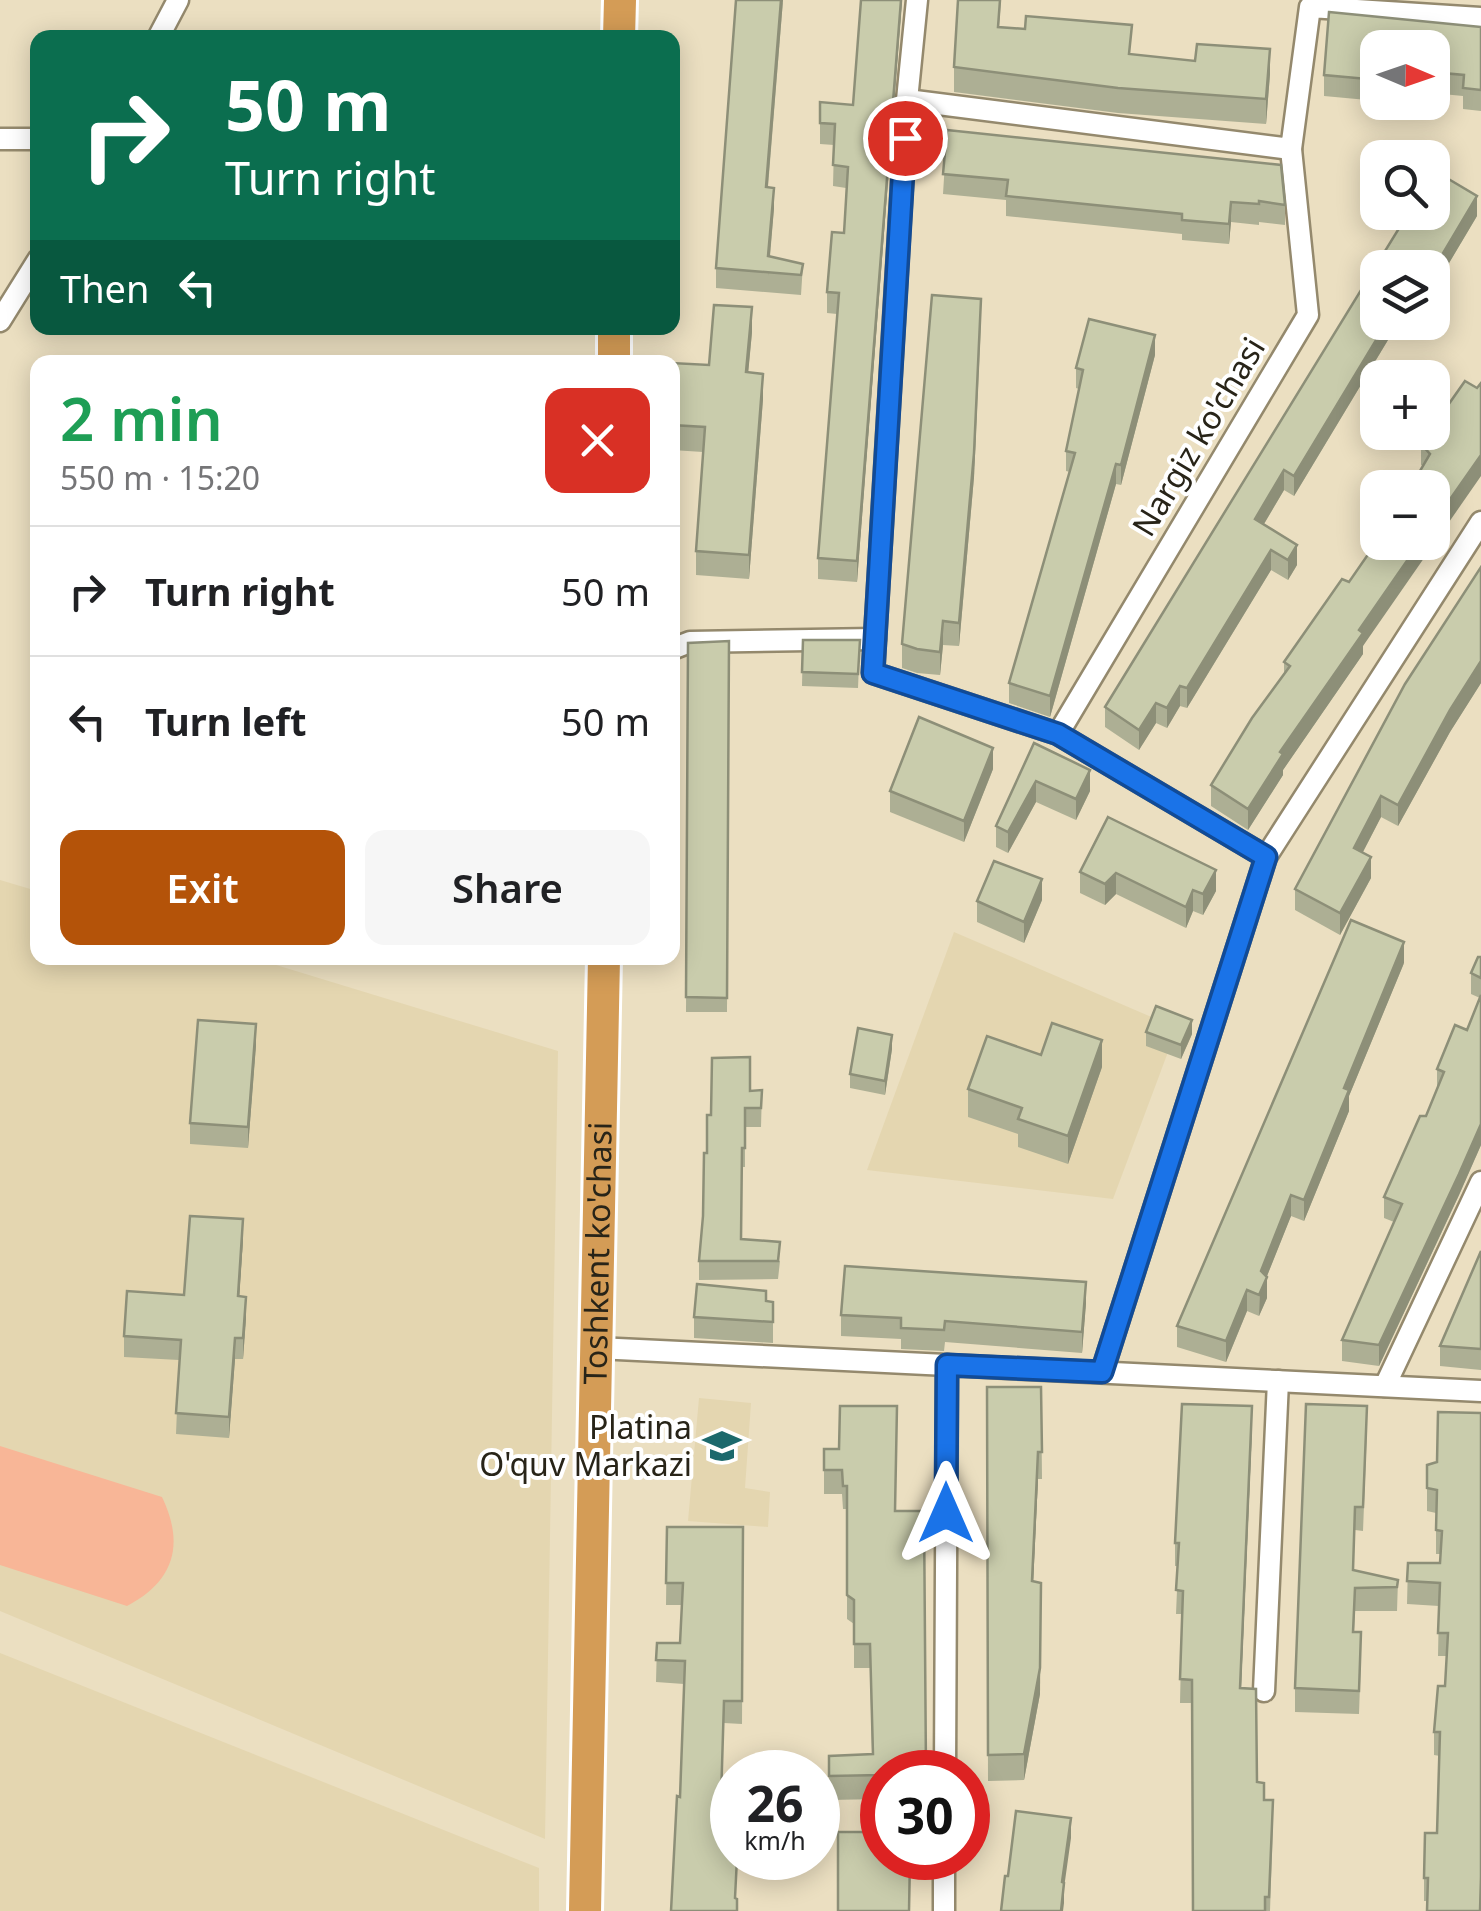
<!DOCTYPE html>
<html lang="en">
<head>
<meta charset="utf-8">
<style>
	body { margin:0; font-family:"Noto Sans",sans-serif; background:#f6f6f6; color:#202124; height:100vh; display:flex; flex-direction:column; font-size:38px; white-space:nowrap }
	* { box-sizing:border-box; margin:0 }
	p { font-size:32px; color:#757577 }
	.icon { flex:none; width:55px; height:55px; fill:none; stroke:currentColor; stroke-width:2; stroke-linecap:round; stroke-linejoin:round }
	.map { position:relative; flex:1; overflow:hidden }
	.side { position:absolute; left:30px; top:355px; width:650px; height:610px; display:flex; flex-direction:column; background:#fff; border-radius:20px; box-shadow:0 5px 25px #0003 }
	.side>* { flex:none }
	.guide { position:absolute; left:30px; top:30px; width:650px; height:305px; border-radius:20px; box-shadow:0 5px 25px #0003; background:#0b6e4f; color:#fff; overflow:hidden }
	.needle { width:65px; rotate:92deg }
	.buttons { position:absolute; left:1360px; top:30px; display:grid; gap:20px }
	.buttons a { display:grid; place-items:center; width:90px; height:90px; border-radius:20px; background:#fff; box-shadow:0 5px 25px #0003; font-size:50px }
	.speed { position:absolute; left:710px; top:1750px; display:flex; gap:20px; font-size:50px; font-weight:700; text-align:center }
	.speed>* { display:grid; place-content:center; width:130px; height:130px; border-radius:50%; background:#fff; box-shadow:0 5px 25px #0003; line-height:1 }
	.speed small { font-size:25px; font-weight:400 }
	.speed .limit { border:15px solid #d22; background:#fff; color:#111 }
	.pin { position:absolute; display:grid; place-items:center; width:85px; height:85px; color:#fff; margin:-42px; border:5px solid #fff; border-radius:50%; box-shadow:0 2px 10px #0007 }
	.me { position:absolute; width:110px; margin:-55px; rotate:0deg; stroke-linejoin:round; filter:drop-shadow(0 0 8px #0008) }
	.turn { display:flex; align-items:center; gap:35px; height:210px; padding:0 30px; font-size:45px }
	.turn .icon { width:130px; height:130px; stroke-width:2.5 }
	.turn b { display:block; font-size:70px; line-height:85px }
	.then { display:flex; align-items:center; height:95px; padding:0 30px; background:#0003; gap:20px; font-size:38px }
	.round { display:grid; place-items:center; flex:none; width:105px; height:105px; border-radius:20px; background:#f6f6f6 }
	.overview { display:flex; align-items:center; justify-content:space-between; height:170px; padding:0 30px }
	h1 { font-size:60px; font-weight:600; line-height:75px; color:#1e9e55 }
	.cta { display:flex; gap:20px; margin-top:auto; padding:20px 30px }
	.cta a { flex:1; height:115px; border-radius:20px; background:#b45309; color:#fff; font-size:40px; font-weight:600; line-height:115px; text-align:center }
	.cta a+a { background:#f6f6f6; color:#202124 }
	ul { padding:0; list-style:none }
	li { display:flex; align-items:center; gap:30px; height:130px; padding:0 30px; border-top:2px solid #e0e0e0 }
	li div { flex:1 }
	li b { display:block; font-size:38px }
	li em { font-style:normal }
	.map>svg:first-child { display:block }
</style>
</head>
<body>
<div class="map">
<svg width="1481" height="1911" viewBox="0 0 1481 1911">
	<rect width="100%" height="100%" fill="#ebdfc1"/>
	<g fill="#e4d6b0">
		<polygon points="0,880 37,891 38,958 253,958 558,1051 545,1839 0,1611"/>
		<polygon points="954,932 1177,1028 1113,1199 867,1170"/>
		<polygon points="699,1398 751,1403 745,1488 770,1492 768,1527 688,1521"/>
		<polygon points="0,1653 539,1868 539,1911 0,1911"/>
	</g>
	<path fill="#f8b697" d="M0 1446 162 1497C185 1545 174 1581 127 1606L0 1565Z"/>
	<g fill="none" stroke-linecap="round" stroke-linejoin="round">
		<g stroke="#94896d" stroke-width="25">
			<g id="minor">
				<polyline points="917,0 907,100 873,673 1058,734 1266,857"/>
				<polyline points="158,38 178,0"/>
				<polyline points="907,100 1291,149 1310,7 1481,18"/>
				<polyline points="0,139 38,139"/>
				<polyline points="0,321 38,260"/>
				<polyline points="672,649 690,642 875,639"/>
				<polyline points="1058,734 1308,315 1291,149"/>
				<polyline points="597,1348 1481,1391"/>
				<polyline points="1102,1372 1266,857 1481,522"/>
				<polyline points="1385,1386 1481,1182"/>
				<polyline points="1264,1691 1278,1381"/>
				<polyline points="945,1772 947,1365"/>
				<polyline points="944,1911 944,1858"/>
			</g>
		</g>
		<g stroke="#fff" stroke-width="38">
			<g id="trunk">
				<polyline points="619,38 620,0"/>
				<polyline points="614,362 614,328"/>
				<path id="s1" d="M585 1911 604 958"/>
			</g>
		</g>
		<use href="#minor" stroke="#fff" stroke-width="20"/>
		<use href="#trunk" stroke="#d49c56" stroke-width="32"/>
	</g>
	<g fill="#adaf94">
		<polygon points="783,0 768,187 774,208 770,257 803,264 801,295 716,288 716,268"/>
		<polygon points="861,0 902,0 857,582 818,579 818,558 837,314 827,313 827,292 844,233 846,188 833,186 834,145 820,144 820,102 853,105"/>
		<polygon points="958,0 1001,0 999,27 1132,55 1270,74 1266,124 1118,113 954,92 954,67"/>
		<polygon points="1329,12 1481,27 1481,111 1463,109 1463,96 1432,93 1432,48 1378,48 1378,101 1324,96 1324,75"/>
		<polygon points="947,130 1285,205 1285,225 1259,222 1259,225 1231,222 1229,244 1182,240 1182,234 1006,216 1006,200 943,194"/>
		<polygon points="1409,212 1477,216 1433,290 1432,268 1378,268 1397,325 1294,496 1284,490 1264,524 1297,565 1288,580 1271,570 1187,708 1180,706 1167,728 1156,723 1139,750 1105,727 1105,707"/>
		<polygon points="981,323 974,477 959,646 943,645 940,675 917,673 902,668 902,644"/>
		<polygon points="752,332 748,372 763,399 749,579 696,575 696,551 703,452 672,450 672,363 709,365"/>
		<polygon points="1155,355 1121,485 1116,484 1050,717 1009,703 1009,683 1070,472 1066,471 1066,451 1079,389 1076,388 1076,368"/>
		<polygon points="1465,381 1363,646 1363,654 1283,770 1283,775 1248,830 1211,806 1211,785 1284,674 1284,662 1349,582 1378,540 1423,466 1421,465 1421,444"/>
		<polygon points="1481,567 1481,683 1450,732 1398,826 1381,817 1363,852 1371,878 1340,935 1295,910 1295,889"/>
		<polygon points="803,640 860,640 858,688 802,686"/>
		<polygon points="729,641 727,1012 686,1012 688,643"/>
		<polygon points="1034,743 1090,791 1076,820 1036,802 1008,853 996,847 996,826"/>
		<polygon points="993,769 964,842 890,812 890,791"/>
		<polygon points="1108,817 1216,891 1203,915 1193,911 1186,928 1116,894 1105,905 1080,893 1080,872"/>
		<polygon points="1042,900 1024,943 977,922 977,901"/>
		<polygon points="1481,957 1481,1145 1459,1195 1379,1366 1342,1361 1342,1340 1394,1222 1384,1218 1384,1197 1426,1116 1437,1090 1437,1069 1467,1030 1480,998 1471,994 1471,973"/>
		<polygon points="1404,963 1349,1096 1349,1111 1304,1221 1291,1216 1267,1276 1267,1298 1259,1316 1247,1311 1226,1362 1177,1347 1177,1326"/>
		<polygon points="1146,1032 1192,1034 1181,1059 1146,1046"/>
		<polygon points="256,1045 248,1148 190,1144 190,1123"/>
		<polygon points="892,1049 885,1095 850,1088 850,1074"/>
		<polygon points="1041,1055 1102,1067 1068,1164 1018,1147 1018,1134 968,1117 968,1089"/>
		<polygon points="762,1090 761,1127 745,1127 745,1167 742,1167 741,1239 780,1261 778,1279 699,1280 699,1261 711,1115 750,1091"/>
		<polygon points="243,1240 239,1296 246,1318 243,1359 235,1359 229,1438 176,1434 179,1360 124,1357 124,1336 184,1295"/>
		<polygon points="1481,1251 1481,1370 1440,1366 1440,1346"/>
		<polygon points="766,1301 773,1302 773,1343 694,1338 694,1317"/>
		<polygon points="1086,1303 1082,1353 945,1342 944,1351 901,1349 901,1339 841,1336 841,1315"/>
		<polygon points="987,1387 1041,1387 1042,1479 1038,1479 1033,1581 1040,1694 1024,1780 988,1781"/>
		<polygon points="897,1406 882,1799 829,1800 829,1756 872,1754 870,1668 854,1668 854,1624 847,1619 847,1509 843,1509 842,1494 824,1494 824,1449 839,1449"/>
		<polygon points="1481,1413 1481,1911 1427,1911 1427,1901 1424,1901 1424,1878 1437,1833 1440,1756 1434,1755 1434,1732 1445,1686 1447,1656 1438,1656 1439,1606 1407,1604 1408,1563 1440,1563 1441,1554 1436,1554 1436,1513 1427,1511 1427,1465 1437,1462"/>
		<polygon points="1252,1429 1241,1688 1257,1782 1273,1823 1270,1911 1193,1911 1192,1703 1180,1703 1182,1614 1176,1614 1178,1566 1175,1566 1175,1543"/>
		<polygon points="1367,1429 1363,1531 1355,1530 1353,1570 1398,1580 1397,1611 1355,1611 1354,1632 1361,1656 1359,1714 1295,1712 1295,1688"/>
		<polygon points="667,1527 743,1527 742,1724 724,1723 721,1799 737,1911 680,1797 684,1684 656,1682 657,1643 680,1643 682,1605 666,1605"/>
	</g>
	<g fill="#8d8f78">
		<polygon points="781,0 783,0 766,208 766,187"/>
		<polygon points="901,0 902,0 857,582 857,561"/>
		<polygon points="1270,49 1270,74 1266,124 1266,99"/>
		<polygon points="774,188 774,208 768,276 768,256"/>
		<polygon points="1477,196 1477,216 1433,290 1433,270"/>
		<polygon points="1231,202 1231,222 1229,244 1229,224"/>
		<polygon points="981,299 974,477 959,646 959,623"/>
		<polygon points="752,307 752,332 746,396 746,372"/>
		<polygon points="1387,322 1397,322 1397,325 1294,496 1294,476"/>
		<polygon points="1155,335 1155,355 1121,485 1121,465"/>
		<polygon points="763,374 763,399 749,579 749,555"/>
		<polygon points="1481,455 1481,476 1363,646 1363,654 1283,770 1283,775 1248,830 1248,809 1280,752 1359,630 1420,542 1432,542 1432,525"/>
		<polygon points="1116,464 1116,484 1050,717 1050,696"/>
		<polygon points="1284,470 1284,490 1255,539 1255,519"/>
		<polygon points="1297,545 1297,565 1288,580 1288,560"/>
		<polygon points="1271,550 1271,570 1187,708 1187,688"/>
		<polygon points="943,621 943,645 940,675 940,652"/>
		<polygon points="1481,661 1481,683 1450,732 1398,826 1398,805 1450,710"/>
		<polygon points="1180,686 1180,706 1167,728 1167,708"/>
		<polygon points="1156,703 1156,723 1139,750 1139,730"/>
		<polygon points="993,748 993,769 964,842 964,821"/>
		<polygon points="1090,770 1090,791 1076,820 1076,799"/>
		<polygon points="1036,781 1036,802 1008,853 1008,832"/>
		<polygon points="1381,796 1381,817 1354,869 1354,848"/>
		<polygon points="1371,857 1371,878 1340,935 1340,913"/>
		<polygon points="1216,870 1216,891 1203,915 1203,894"/>
		<polygon points="1116,873 1116,894 1105,905 1105,884"/>
		<polygon points="1042,879 1042,900 1024,943 1024,922"/>
		<polygon points="1193,890 1193,911 1186,928 1186,907"/>
		<polygon points="1404,942 1404,963 1349,1096 1349,1111 1304,1221 1304,1200 1344,1088"/>
		<polygon points="1192,1020 1192,1034 1181,1059 1181,1045"/>
		<polygon points="256,1024 256,1045 248,1148 248,1127"/>
		<polygon points="892,1035 892,1049 885,1095 885,1081"/>
		<polygon points="1102,1040 1102,1067 1068,1164 1068,1136"/>
		<polygon points="1481,1124 1481,1145 1459,1195 1379,1366 1379,1345"/>
		<polygon points="1291,1195 1291,1216 1265,1281 1267,1277 1267,1298 1259,1316 1261,1271"/>
		<polygon points="243,1219 243,1240 238,1317 238,1296"/>
		<polygon points="1086,1282 1086,1303 1082,1353 1082,1332"/>
		<polygon points="1247,1290 1247,1311 1226,1362 1226,1341"/>
		<polygon points="246,1297 246,1318 243,1359 243,1338"/>
		<polygon points="235,1338 235,1359 229,1438 229,1417"/>
		<polygon points="1252,1406 1252,1429 1240,1711 1240,1688"/>
		<polygon points="1038,1452 1038,1479 1032,1607 1032,1581"/>
		<polygon points="1041,1583 1040,1694 1024,1780 1024,1754"/>
		<polygon points="1071,1818 1071,1838 1064,1888 1064,1903 1063,1911 1061,1911 1062,1882"/>
	</g>
	<g fill="#c9ccac" stroke="#8d8f78" stroke-width="2.5">
		<polygon points="736,0 781,0 766,187 774,188 768,256 803,264 801,275 716,268"/>
		<polygon points="861,0 901,0 857,561 818,558 839,293 827,292 832,232 844,233 848,167 833,165 835,124 820,123 820,102 853,105"/>
		<polygon points="958,0 1000,0 998,27 1025,29 1026,16 1132,25 1129,54 1195,61 1197,44 1270,49 1266,99 1118,88 954,67"/>
		<polygon points="1329,12 1481,27 1481,90 1463,88 1464,75 1432,72 1432,48 1378,48 1378,80 1324,75"/>
		<polygon points="947,130 1281,165 1285,205 1259,201 1259,204 1231,202 1229,224 1182,220 1182,214 1006,196 1008,180 943,174"/>
		<polygon points="1435,171 1477,196 1433,270 1432,268 1429,268 1417,260 1413,268 1378,268 1378,322 1387,322 1294,476 1284,470 1255,519 1297,545 1288,560 1271,550 1187,688 1180,686 1167,708 1156,703 1139,730 1105,707 1409,212 1432,212 1432,174"/>
		<polygon points="932,295 981,299 974,453 959,623 943,621 940,652 917,649 902,644"/>
		<polygon points="714,305 752,307 746,372 763,374 749,555 696,551 705,427 672,425 672,363 709,365"/>
		<polygon points="1089,319 1155,335 1121,465 1116,464 1050,696 1009,683 1075,453 1066,451 1083,370 1076,368"/>
		<polygon points="1465,381 1477,388 1481,383 1481,455 1432,525 1432,488 1410,488 1430,454 1421,444 1429,432 1432,432 1432,428"/>
		<polygon points="1378,540 1378,542 1420,542 1359,630 1363,633 1280,752 1283,754 1248,809 1211,785 1252,718 1290,666 1284,662 1342,579 1349,582"/>
		<polygon points="1481,567 1481,661 1450,710 1398,805 1381,796 1354,848 1371,857 1340,913 1295,889 1405,684"/>
		<polygon points="803,640 860,640 858,674 802,672"/>
		<polygon points="729,641 727,998 686,997 688,643"/>
		<polygon points="919,717 993,748 964,821 890,791"/>
		<polygon points="1034,743 1090,770 1076,799 1036,781 1008,832 996,826"/>
		<polygon points="1108,817 1216,870 1203,894 1193,890 1186,907 1116,873 1105,884 1080,872"/>
		<polygon points="994,861 1042,879 1024,922 977,901"/>
		<polygon points="1351,920 1404,942 1344,1088 1349,1090 1304,1200 1291,1195 1261,1271 1267,1277 1259,1295 1247,1290 1226,1341 1177,1326"/>
		<polygon points="1478,957 1481,957 1481,978 1471,973"/>
		<polygon points="1481,995 1481,1124 1459,1174 1379,1345 1342,1340 1402,1204 1384,1197 1420,1116 1426,1116 1444,1072 1437,1069 1455,1025 1467,1030"/>
		<polygon points="1156,1006 1192,1020 1181,1045 1146,1032"/>
		<polygon points="198,1020 256,1024 248,1127 190,1123"/>
		<polygon points="1052,1023 1102,1040 1068,1136 1018,1119 1022,1108 968,1089 987,1036 1041,1055"/>
		<polygon points="858,1028 892,1035 885,1081 850,1074"/>
		<polygon points="750,1057 750,1091 762,1090 761,1108 745,1108 745,1148 742,1148 741,1239 780,1242 778,1261 699,1261 703,1216 704,1153 707,1153 707,1115 711,1115 712,1058"/>
		<polygon points="190,1216 243,1219 238,1296 246,1297 243,1338 235,1338 229,1417 176,1413 181,1340 124,1336 127,1291 184,1295"/>
		<polygon points="1481,1251 1481,1349 1440,1346"/>
		<polygon points="845,1266 1086,1282 1082,1332 945,1321 944,1330 901,1328 901,1318 841,1315"/>
		<polygon points="697,1284 766,1291 766,1301 773,1302 773,1322 694,1317"/>
		<polygon points="987,1387 1041,1387 1042,1452 1038,1452 1032,1581 1041,1583 1040,1668 1024,1754 988,1755"/>
		<polygon points="1182,1404 1252,1406 1240,1688 1256,1689 1257,1782 1264,1783 1264,1800 1273,1800 1269,1897 1265,1897 1265,1911 1193,1911 1192,1680 1180,1679 1183,1591 1176,1590 1179,1543 1175,1543"/>
		<polygon points="1306,1404 1367,1406 1363,1507 1355,1507 1353,1570 1398,1580 1397,1587 1355,1588 1353,1632 1361,1632 1359,1691 1295,1688"/>
		<polygon points="840,1406 897,1406 895,1511 924,1511 926,1772 882,1772 882,1775 829,1776 829,1756 873,1754 870,1644 854,1644 854,1600 847,1595 847,1486 843,1486 842,1470 824,1470 824,1449 839,1449"/>
		<polygon points="1438,1412 1481,1413 1481,1877 1480,1911 1427,1911 1428,1878 1424,1878 1425,1833 1437,1833 1440,1732 1434,1732 1438,1686 1445,1686 1448,1633 1438,1633 1440,1583 1407,1581 1408,1563 1440,1563 1442,1531 1436,1530 1437,1490 1427,1488 1427,1465 1437,1462"/>
		<polygon points="667,1527 743,1527 742,1701 724,1701 721,1799 732,1800 732,1858 737,1858 735,1898 737,1899 737,1911 671,1911 677,1796 680,1797 685,1661 656,1660 657,1643 680,1643 683,1583 666,1583"/>
		<polygon points="1016,1811 1071,1818 1062,1882 1064,1883 1061,1911 1001,1911 1005,1876 1008,1876"/>
		<polygon points="838,1832 882,1832 882,1858 910,1858 909,1911 838,1911"/>
	</g>
	<g fill="none" stroke-linecap="round" stroke-linejoin="round">
		<g stroke="#114b97" stroke-width="25">
			<polyline id="route" points="905,138 873,673 1058,734 1266,857 1102,1372 947,1365 946,1513"/>
		</g>
		<use href="#route" stroke="#1a73e8" stroke-width="18"/>
	</g>
	<defs>
		<g id="university-bare" transform="scale(3)"><path d="M0-5L7-2L0 1L-7-2ZM-4 1L0 2.5L4 1V4Q0 6-4 4Z" fill="#1c696c" stroke="#fff" stroke-width="2.5" paint-order="stroke"/></g>
	</defs>
	<g fill-rule="evenodd">
		<use href="#university-bare" x="722" y="1446"/>
	</g>
	<g text-anchor="middle" stroke-width="8" stroke-linejoin="round" paint-order="stroke">
		<g font-size="32" fill="#282418" stroke="#fff">
			<text transform="translate(1199 437) rotate(-59)" y="11">Nargiz ko'chasi</text>
			<text dy="11" stroke="none"><textPath href="#s1" startOffset="658">Toshkent ko'chasi</textPath></text>
		</g>
		<g font-size="32" fill="#282418" stroke="#fff" text-anchor="end">
			<text x="692" y="1439">Platina<tspan x="692" dy="37">O'quv Markazi</tspan></text>
		</g>
	</g>
</svg>
<div class="buttons">
<a><svg class="needle" viewBox="-14 -14 28 28"><path d="M0-13l5 13h-10z" fill="#e53935"/><path d="M0 13l5-13h-10z" fill="#757577"/></svg></a>
<a><svg class="icon" aria-label="search" viewBox="0 0 24 24"><circle cx="10" cy="10" r="6"/><path d="M15 15l6 6"/></svg></a>
<a><svg class="icon" aria-label="layers" viewBox="0 0 24 24"><path d="M12 4l9 5-9 5-9-5zM3 14l9 5 9-5"/></svg></a>
<a>+</a>
<a>−</a>
</div>
<div class="speed"><div>26<small>km/h</small></div><div class="limit">30</div></div>
<div class="pin" style="left:905px;top:138px;background:#d93025"><svg class="icon" aria-label="arrive" viewBox="0 0 24 24"><path d="M6 21V4h12l-3 4 3 4H6"/></svg></div>
<svg class="me" style="left:946px;top:1513px" viewBox="-20 -20 40 40"><path d="M0-17L14 15 0 8-14 15z" fill="#1a73e8" stroke="#fff" stroke-width="4"/></svg>
<div class="guide">
<div class="turn"><svg class="icon" aria-label="right" viewBox="0 0 24 24"><path d="M7 20v-9h11M14 6l5 5-5 5"/></svg><div><b>50 m</b>Turn right</div></div>
<div class="then">Then<svg class="icon" aria-label="left" viewBox="0 0 24 24"><path d="M17 20v-9H6M10 6l-5 5 5 5"/></svg></div>
</div>
<section class="side">
<div class="overview"><div><h1>2 min</h1><p>550 m · 15:20</p></div><a class="round" style="background:#d93025;color:#fff"><svg class="icon" aria-label="close" viewBox="0 0 24 24"><path d="M6 6l12 12M18 6L6 18"/></svg></a></div>
<ul>
<li><svg class="icon" aria-label="right" viewBox="0 0 24 24"><path d="M7 20v-9h11M14 6l5 5-5 5"/></svg><div><b>Turn right</b></div><em>50 m</em></li>
<li><svg class="icon" aria-label="left" viewBox="0 0 24 24"><path d="M17 20v-9H6M10 6l-5 5 5 5"/></svg><div><b>Turn left</b></div><em>50 m</em></li>
</ul>
<div class="cta"><a>Exit</a><a>Share</a></div>
</section>
</div>
</body>
</html>
